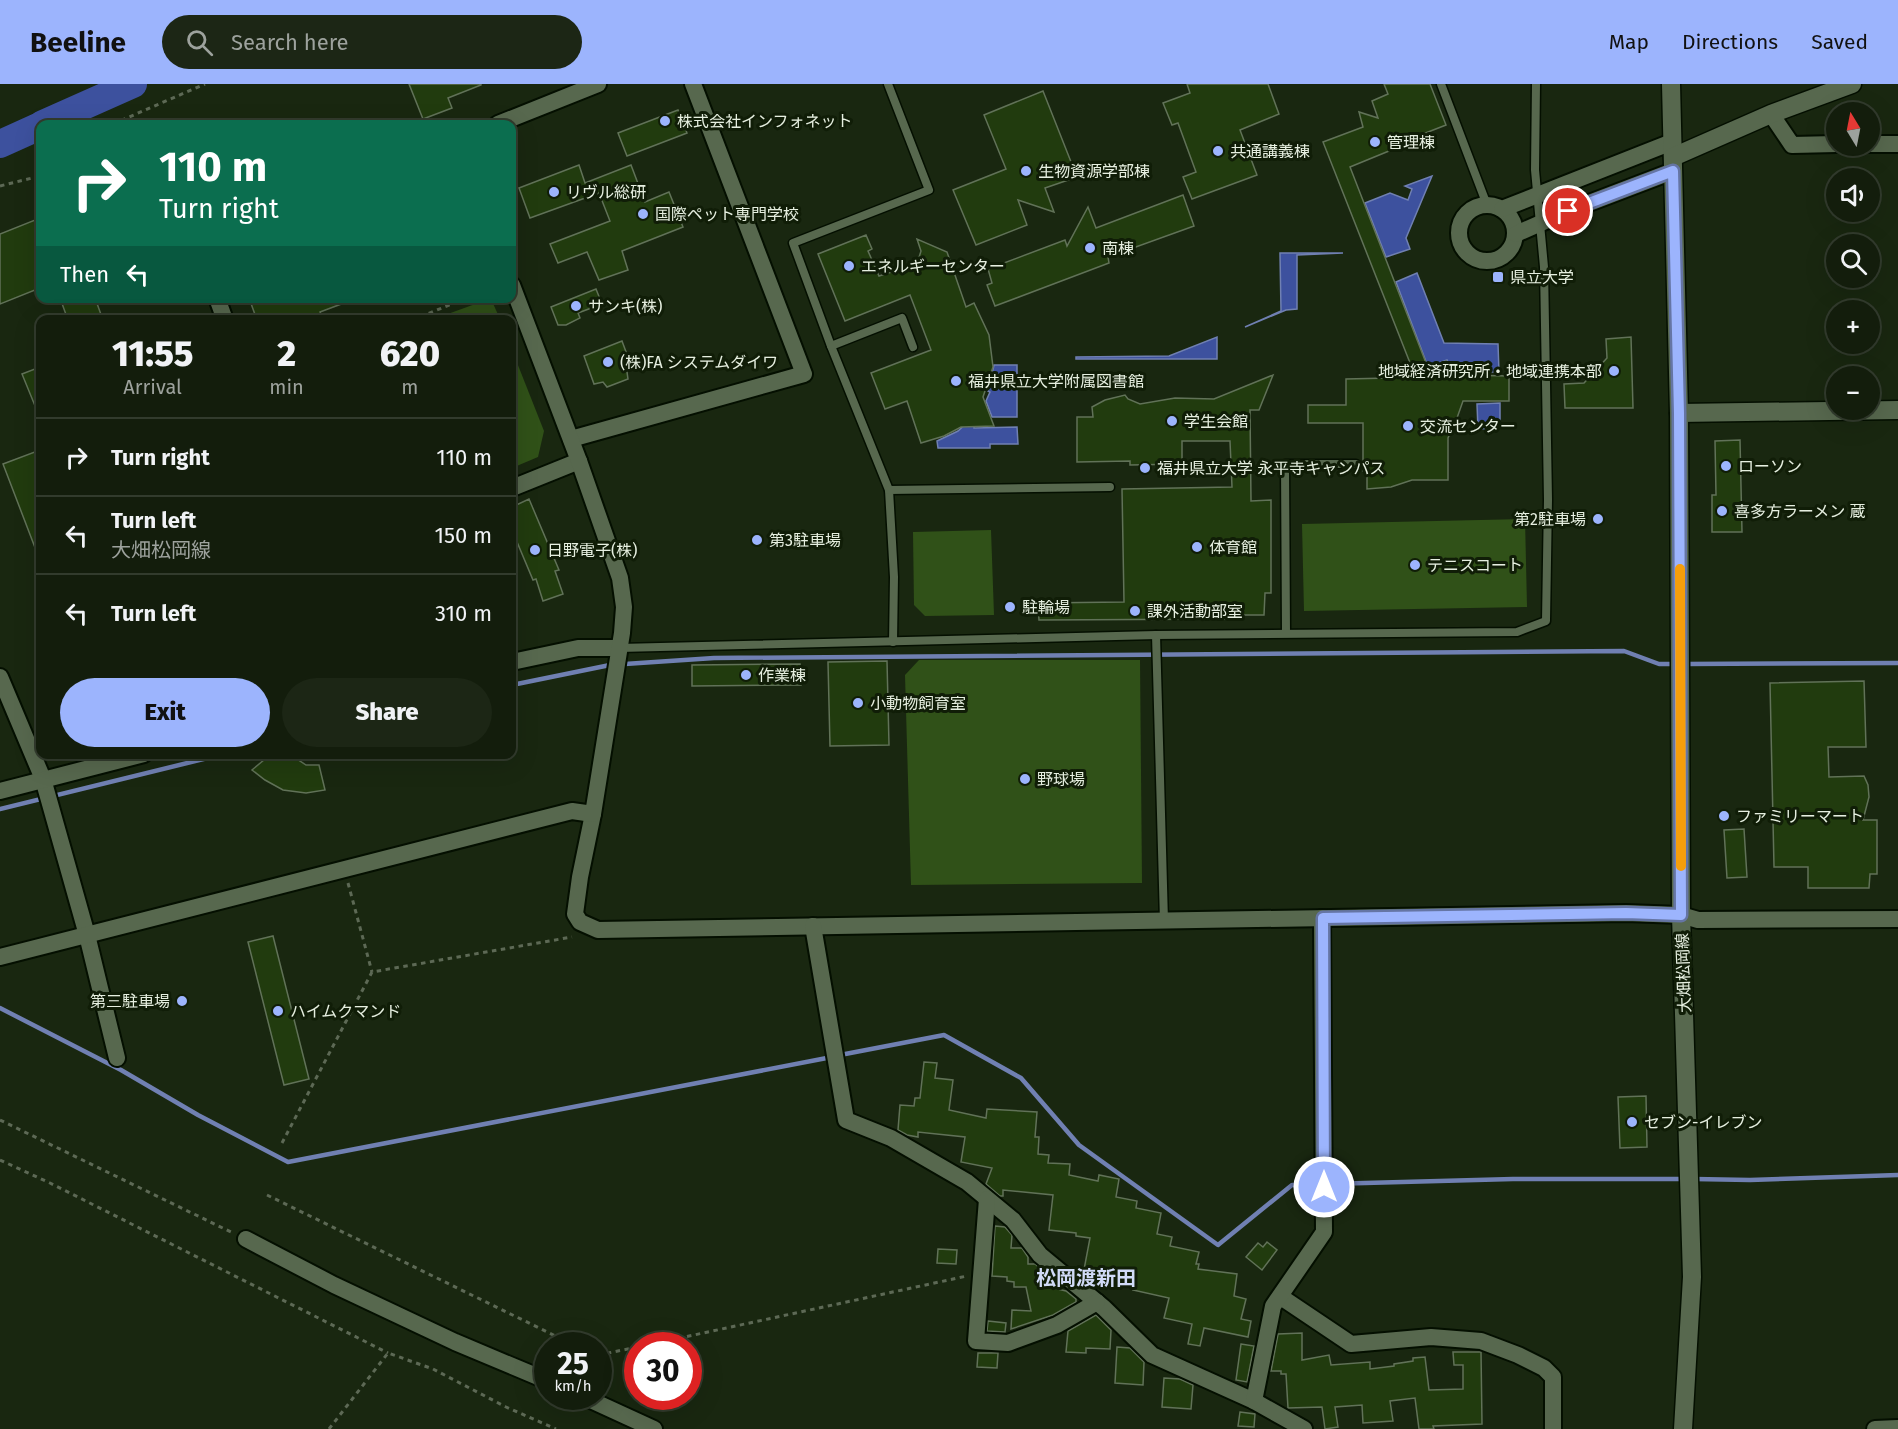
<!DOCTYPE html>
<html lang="en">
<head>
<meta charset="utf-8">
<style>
	body { margin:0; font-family:"Fira Sans","Noto Sans JP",sans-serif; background:#1c2615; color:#f1f3f6; height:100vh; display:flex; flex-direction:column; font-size:22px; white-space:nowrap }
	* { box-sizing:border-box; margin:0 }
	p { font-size:20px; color:#9da29d }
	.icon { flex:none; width:33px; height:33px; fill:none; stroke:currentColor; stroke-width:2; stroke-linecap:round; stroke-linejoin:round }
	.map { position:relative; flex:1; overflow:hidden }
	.panel { position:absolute; left:36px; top:231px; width:480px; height:444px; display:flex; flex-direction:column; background:#131d0c; border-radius:12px; box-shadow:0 6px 24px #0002,0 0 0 2px #323b2d }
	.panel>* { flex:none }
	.guide { position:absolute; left:36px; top:36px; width:480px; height:183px; border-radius:12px; box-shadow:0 6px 24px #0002,0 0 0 2px #323b2d; background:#0b6e4f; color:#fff; overflow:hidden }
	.needle { width:39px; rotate:350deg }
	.fabs { position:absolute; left:1826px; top:18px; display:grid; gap:12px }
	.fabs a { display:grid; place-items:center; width:54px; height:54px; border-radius:50%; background:#131d0c; box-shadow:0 6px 24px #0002,0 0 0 2px #323b2d; font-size:30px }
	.speed { position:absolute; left:534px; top:1248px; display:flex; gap:12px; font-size:30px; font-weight:700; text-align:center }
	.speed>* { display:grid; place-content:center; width:78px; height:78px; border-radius:50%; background:#131d0c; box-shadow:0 6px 24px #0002,0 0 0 2px #323b2d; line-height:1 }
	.speed small { font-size:15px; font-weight:400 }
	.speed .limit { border:9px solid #d22; background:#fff; color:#111 }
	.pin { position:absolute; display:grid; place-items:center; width:51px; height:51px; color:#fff; margin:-26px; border:3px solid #fff; border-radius:50%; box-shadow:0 2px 6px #0007 }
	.me { position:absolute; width:66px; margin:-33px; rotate:0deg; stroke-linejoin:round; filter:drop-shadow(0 0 4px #0008) }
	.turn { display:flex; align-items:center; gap:21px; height:126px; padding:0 24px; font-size:27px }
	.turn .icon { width:78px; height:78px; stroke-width:2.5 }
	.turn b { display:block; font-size:42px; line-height:51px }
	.then { display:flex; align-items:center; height:57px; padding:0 24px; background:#0003; gap:12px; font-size:22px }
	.eta { display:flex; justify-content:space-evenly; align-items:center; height:102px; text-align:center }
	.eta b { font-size:36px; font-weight:800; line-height:42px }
	.action { display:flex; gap:12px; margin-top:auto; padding:12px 24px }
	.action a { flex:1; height:69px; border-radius:36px; background:#9cb4fd; color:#111; font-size:24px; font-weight:800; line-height:69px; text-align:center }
	.action a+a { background:#1c2615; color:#f1f3f6 }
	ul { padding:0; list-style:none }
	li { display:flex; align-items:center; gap:18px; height:78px; padding:0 24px; border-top:2px solid #323b2d }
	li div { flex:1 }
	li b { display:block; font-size:22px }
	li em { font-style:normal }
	header { display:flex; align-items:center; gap:36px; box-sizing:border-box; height:84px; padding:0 30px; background:#9cb4fd; color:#111 }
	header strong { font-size:28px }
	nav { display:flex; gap:33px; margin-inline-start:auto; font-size:21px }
	.search { width:420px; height:54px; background:#1c2615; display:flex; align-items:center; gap:15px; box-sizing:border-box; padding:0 21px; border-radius:33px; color:#9da29d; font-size:22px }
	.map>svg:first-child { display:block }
</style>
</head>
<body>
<header>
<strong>Beeline</strong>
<div class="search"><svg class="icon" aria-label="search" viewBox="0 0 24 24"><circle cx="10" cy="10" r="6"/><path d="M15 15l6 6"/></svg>Search here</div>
<nav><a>Map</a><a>Directions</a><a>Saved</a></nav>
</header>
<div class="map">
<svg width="1898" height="1345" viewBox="0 0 1898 1345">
	<rect width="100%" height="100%" fill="#192710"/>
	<g fill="#305118">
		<polygon points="489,215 491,215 500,235 434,235"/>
		<polygon points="512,266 544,347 538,373 512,384"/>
		<polygon points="1525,435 1527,523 1304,527 1302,440"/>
		<polygon points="991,446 994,531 925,532 914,521 913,448"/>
		<polygon points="919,576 1140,576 1142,799 911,801 905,591"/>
	</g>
	<g fill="#3d519e" stroke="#7080b2" stroke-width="1.5">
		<polygon points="1432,92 1406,154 1410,165 1386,173 1365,119 1390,109 1408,116 1412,105 1405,102"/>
		<polygon points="1280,169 1343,169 1297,171 1297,225 1286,226 1245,243 1281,227"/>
		<polygon points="1417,189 1444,259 1498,260 1499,288 1452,288 1447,276 1428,283 1396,198"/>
		<polygon points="1217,253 1217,275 1076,275 1076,273 1169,272"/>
		<polygon points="994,281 1017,281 1017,333 992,333 986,317 990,308 988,307"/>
		<polygon points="1500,319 1500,344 1478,345 1477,320"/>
		<polygon points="974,332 974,344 1017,343 1018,360 990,360 990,364 938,364 937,357 958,347"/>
	</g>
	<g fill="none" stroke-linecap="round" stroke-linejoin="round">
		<g stroke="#7080b2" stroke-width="4.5">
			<polyline points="1685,580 1898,579"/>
			<polyline points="512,601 610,581 714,574 1624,567 1659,580 1676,580"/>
			<polyline points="0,725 224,670"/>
			<polyline points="0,924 121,986 198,1031 288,1078 832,973"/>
			<polyline points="840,971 944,951 1021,994 1079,1061 1218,1161 1292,1101 1319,1101"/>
			<polyline points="1694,1095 1750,1096 1898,1091"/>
			<polyline points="1328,1100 1513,1095 1685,1095"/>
		</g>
		<g stroke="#3d519e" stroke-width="28">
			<polyline points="43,40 133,0"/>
			<polyline points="0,60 40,42"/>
		</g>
	</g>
	<g fill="#213b0e" stroke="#617258" stroke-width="1.5">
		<polygon points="409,0 481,0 481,1 448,14 452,24 423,35"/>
		<polygon points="1187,0 1268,0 1279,30 1240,46 1257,91 1192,115 1183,93 1196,88 1178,39 1172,41 1163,19 1190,9"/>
		<polygon points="1384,0 1430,0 1446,41 1405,57 1406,60 1350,83 1428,284 1446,277 1451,289 1463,289 1463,291 1509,292 1509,317 1463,317 1457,334 1448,354 1448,396 1412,396 1391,403 1367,405 1367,387 1363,387 1363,339 1308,339 1308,321 1346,321 1346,295 1389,294 1389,290 1414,289 1323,58 1363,43 1359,28 1378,34 1372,17 1388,10"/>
		<polygon points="1043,7 1077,93 1045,104 1054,128 1018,116 1027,141 976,161 953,106 1006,85 984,31"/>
		<polygon points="678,26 687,49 627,72 618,49"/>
		<polygon points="579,81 585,99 631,81 645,118 669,108 683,143 622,167 628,186 599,196 587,168 558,179 550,160 610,137 599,109 530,134 519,104"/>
		<polygon points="1183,111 1194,142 1108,173 1109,179 995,222 987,201 992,199 988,185 1065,156 1067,162 1088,123 1096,144"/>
		<polygon points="40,134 40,204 0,220 0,150"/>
		<polygon points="866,151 872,165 868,167 879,192 917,180 921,167 917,155 947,168 966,223 974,219 989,251 993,283 983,313 994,342 961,343 944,352 921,359 907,317 885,325 871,289 931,266 910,211 845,237 818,170"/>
		<polygon points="596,205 602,220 578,229 580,234 566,241 558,241 551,223"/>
		<polygon points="60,214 95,214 103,236 68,236"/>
		<polygon points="249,214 351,214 352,216 320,228 323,236 257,236"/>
		<polygon points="1631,253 1633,324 1565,324 1564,300 1584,299 1607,274 1606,255"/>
		<polygon points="622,257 632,284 627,288 628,295 607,303 603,298 594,300 584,272"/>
		<polygon points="40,283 40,334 22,290"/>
		<polygon points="1273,291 1259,326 1250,326 1251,417 1271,416 1271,509 1265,509 1264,531 1231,531 1231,535 1039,536 1038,519 1124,518 1122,405 1232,403 1230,357 1182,357 1182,380 1130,381 1130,377 1077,378 1077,333 1093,333 1092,323 1105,316 1125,311 1128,315 1140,320 1175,314 1214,315"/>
		<polygon points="1740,356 1742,448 1712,448 1712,411 1716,411 1715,357"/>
		<polygon points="40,366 40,474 39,474 3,380"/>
		<polygon points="529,415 559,486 555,487 563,510 543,517 536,495 533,496 512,446 512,423"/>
		<polygon points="887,577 889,661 830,662 828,578"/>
		<polygon points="800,580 801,601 692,602 692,581"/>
		<polygon points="1864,597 1866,663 1828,663 1829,693 1864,692 1868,701 1869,713 1863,736 1877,736 1877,790 1870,790 1869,804 1808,804 1808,783 1774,783 1770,599"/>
		<polygon points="271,670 296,670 297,675 306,681 319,681 325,706 306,709 283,706 265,696 252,686"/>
		<polygon points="1744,745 1747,793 1727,794 1724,746"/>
		<polygon points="273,852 309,995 284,1001 248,858"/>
		<polygon points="924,978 937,979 935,994 953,996 949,1026 986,1034 987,1025 1037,1028 1035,1053 1039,1053 1038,1070 1049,1071 1048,1079 1070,1080 1069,1091 1098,1097 1099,1091 1119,1095 1116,1113 1137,1117 1136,1124 1161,1129 1157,1150 1172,1153 1170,1162 1199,1168 1196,1180 1199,1180 1198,1185 1237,1190 1234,1212 1246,1215 1241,1235 1251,1237 1248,1253 1204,1244 1200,1262 1188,1260 1192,1240 1164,1234 1169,1214 1133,1206 1134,1204 1115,1199 1116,1197 1083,1191 1090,1154 1076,1152 1076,1149 1049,1146 1053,1111 1003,1106 1003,1112 1000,1112 986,1100 992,1084 961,1078 965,1053 918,1048 918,1053 907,1051 898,1046 900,1021 914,1022 915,1014 920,1014"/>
		<polygon points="1646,1012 1647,1063 1620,1064 1618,1013"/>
		<polygon points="995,1142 1005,1143 1012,1151 1011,1164 1022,1164 1028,1173 1028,1180 1035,1180 1054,1196 1053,1204 1066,1207 1076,1215 1076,1218 1053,1231 1011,1245 1012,1226 1031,1227 1026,1203 1014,1203 1014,1198 1007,1197 1007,1193 992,1192"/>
		<polygon points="1267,1158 1277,1166 1262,1186 1246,1173 1258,1159 1263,1163"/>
		<polygon points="938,1165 957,1166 956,1180 937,1179"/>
		<polygon points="1096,1231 1111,1246 1110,1265 1086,1264 1086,1269 1066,1268 1068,1247"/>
		<polygon points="988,1237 1006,1239 1005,1248 987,1247"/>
		<polygon points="1302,1249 1302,1276 1329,1271 1331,1281 1370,1278 1370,1285 1394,1282 1394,1280 1413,1277 1413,1274 1425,1273 1429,1306 1463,1305 1463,1281 1454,1281 1453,1268 1481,1268 1482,1340 1433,1342 1434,1345 1419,1345 1415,1314 1390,1317 1393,1337 1363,1339 1362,1321 1335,1323 1338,1343 1325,1345 1322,1323 1288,1324 1286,1290 1281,1290 1281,1287 1271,1287 1278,1250"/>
		<polygon points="1241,1260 1254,1262 1247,1298 1236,1296"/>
		<polygon points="1117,1263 1130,1264 1144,1278 1143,1301 1115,1299"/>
		<polygon points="978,1269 998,1269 997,1284 977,1283"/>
		<polygon points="1164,1294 1180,1295 1193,1301 1191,1325 1162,1323"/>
		<polygon points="1240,1328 1255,1330 1254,1343 1238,1342"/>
	</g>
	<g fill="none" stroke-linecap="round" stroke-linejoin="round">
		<g stroke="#040f00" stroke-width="11">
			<g id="lane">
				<polyline points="888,0 929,106 793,159 831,262 889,406 894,493 893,558"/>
				<polyline points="1441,0 1487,121"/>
				<polyline points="831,262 902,234 913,263"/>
				<polyline points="889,406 1110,403"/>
				<polyline points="1286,549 1285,380 1356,380"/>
				<polyline points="1156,551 1164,837"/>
				<polyline points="619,564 1156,551 1517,548 1546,537 1548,416 1544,183 1535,86 1536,0"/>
			</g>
		</g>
		<g stroke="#040f00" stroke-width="20">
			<g id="street">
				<polyline points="1771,30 1792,61 1836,60"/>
				<polyline points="498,40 598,0"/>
				<polyline points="1869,60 1898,60"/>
				<circle cx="1487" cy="149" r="28"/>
				<polyline points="1502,125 1672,58"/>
				<polyline points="1516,150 1568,127 1673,87"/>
				<polyline points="217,214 225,236"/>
				<polyline points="571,355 804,290 693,0"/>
				<polyline points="512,404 579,377"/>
				<polyline points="512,578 578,564 618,564"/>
				<polyline points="0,593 43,695 87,851 117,974"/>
				<polyline points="0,707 144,670"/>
				<polyline points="593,730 580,793 575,830 580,838 598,846 1626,829 1681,831 1698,836 1898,835"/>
				<polyline points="813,842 846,1036 891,1054 967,1098 1013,1136 1040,1171 1104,1224 1152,1271 1254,1317 1304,1345"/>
				<polyline points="0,873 572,727 593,730 622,549 624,523 620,494 579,377 512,201"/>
				<polyline points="987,1115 976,1257 1008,1259 1057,1241 1097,1218"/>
				<polyline points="246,1155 334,1201 455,1258 548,1297"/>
				<polyline points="1281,1213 1351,1260 1431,1253 1481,1257 1518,1271 1544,1284 1553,1293 1553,1345"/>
				<polyline points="582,1312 654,1345"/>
				<polyline points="1254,1317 1273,1222 1324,1148 1322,834"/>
				<polyline points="1875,1345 1898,1344"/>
			</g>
		</g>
		<g stroke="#040f00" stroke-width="21">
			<g id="secondary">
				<polyline points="1671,0 1679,329 1681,831 1692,1193 1683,1345"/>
				<polyline points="1673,73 1771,30 1852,0"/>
				<polyline points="1679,329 1898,326"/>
			</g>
		</g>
		<g stroke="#5d6955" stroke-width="3" stroke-dasharray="4.5 4.5" stroke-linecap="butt">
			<polyline points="113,40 205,0"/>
			<polyline points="0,102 40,92"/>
			<polyline points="412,236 467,214"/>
			<polyline points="348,799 372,888"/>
			<polyline points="0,1036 233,1149"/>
			<polyline points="282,1059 372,888 572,853"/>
			<polyline points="0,1076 50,1099 388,1269"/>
			<polyline points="267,1111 576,1262"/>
			<polyline points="643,1262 967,1192"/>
			<polyline points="598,1271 638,1263"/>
			<polyline points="329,1345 388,1269 433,1285 506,1323 556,1345"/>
		</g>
		<use href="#lane" stroke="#57684e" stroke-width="8"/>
		<use href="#street" stroke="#57684e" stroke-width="16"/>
		<use href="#secondary" stroke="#57684e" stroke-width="18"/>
	</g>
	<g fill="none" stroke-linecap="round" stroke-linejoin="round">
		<g stroke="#6575a4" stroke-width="15">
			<polyline id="route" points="1324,1103 1323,834 1626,829 1681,831 1679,329 1673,87 1568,127"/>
		</g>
		<use href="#route" stroke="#9cb4fd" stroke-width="10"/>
		<polyline stroke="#f59e0b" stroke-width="10" points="1680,485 1681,782"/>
	</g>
	<g fill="#9cb4fd" stroke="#101d07" stroke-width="2">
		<circle cx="665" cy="37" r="6"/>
		<circle cx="1375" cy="58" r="6"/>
		<circle cx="1218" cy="67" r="6"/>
		<circle cx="1026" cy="87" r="6"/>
		<circle cx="554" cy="108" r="6"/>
		<circle cx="643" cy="130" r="6"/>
		<circle cx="1090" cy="164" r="6"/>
		<circle cx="849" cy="182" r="6"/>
		<rect x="1492" y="187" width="12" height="12" rx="3"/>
		<circle cx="576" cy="222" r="6"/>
		<circle cx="608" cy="278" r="6"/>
		<circle cx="1614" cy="287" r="6"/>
		<circle cx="956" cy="297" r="6"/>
		<circle cx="1172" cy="337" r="6"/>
		<circle cx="1408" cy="342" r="6"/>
		<circle cx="1726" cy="382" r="6"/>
		<circle cx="1145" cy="384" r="6"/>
		<circle cx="1722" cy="427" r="6"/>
		<circle cx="1598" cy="435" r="6"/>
		<circle cx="757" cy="456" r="6"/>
		<circle cx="1197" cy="463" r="6"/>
		<circle cx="535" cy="466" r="6"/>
		<circle cx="1415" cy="481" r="6"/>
		<circle cx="1010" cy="523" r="6"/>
		<circle cx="1135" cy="527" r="6"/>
		<circle cx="746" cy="591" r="6"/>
		<circle cx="858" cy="619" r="6"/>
		<circle cx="1025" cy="695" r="6"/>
		<circle cx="1724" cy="732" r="6"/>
		<circle cx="182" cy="917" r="6"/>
		<circle cx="278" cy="927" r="6"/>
		<circle cx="1632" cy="1038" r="6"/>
	</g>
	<g text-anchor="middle" stroke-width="6" stroke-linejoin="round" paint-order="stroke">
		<g font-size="16" fill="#e6efe0" stroke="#101d07" text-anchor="start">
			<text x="677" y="43">株式会社インフォネット</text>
			<text x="1387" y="64">管理棟</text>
			<text x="1230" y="73">共通講義棟</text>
			<text x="1038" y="93">生物資源学部棟</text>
			<text x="566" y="114">リヴル総研</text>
			<text x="655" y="136">国際ペット専門学校</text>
			<text x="1102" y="170">南棟</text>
			<text x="861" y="188">エネルギーセンター</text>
			<text x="1510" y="199">県立大学</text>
			<text x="588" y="228">サンキ(株)</text>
			<text x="620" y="284">(株)FA システムダイワ</text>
			<text x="1602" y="293" text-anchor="end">地域経済研究所・地域連携本部</text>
			<text x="968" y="303">福井県立大学附属図書館</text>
			<text x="1184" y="343">学生会館</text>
			<text x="1420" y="348">交流センター</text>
			<text x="1738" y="388">ローソン</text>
			<text x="1157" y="390">福井県立大学 永平寺キャンパス</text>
			<text x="1734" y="433">喜多方ラーメン 蔵</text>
			<text x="1586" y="441" text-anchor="end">第2駐車場</text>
			<text x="769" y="462">第3駐車場</text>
			<text x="1209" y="469">体育館</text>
			<text x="547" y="472">日野電子(株)</text>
			<text x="1427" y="487">テニスコート</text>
			<text x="1022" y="529">駐輪場</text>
			<text x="1147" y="533">課外活動部室</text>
			<text x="758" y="597">作業棟</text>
			<text x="870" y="625">小動物飼育室</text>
			<text x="1037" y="701">野球場</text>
			<text x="1736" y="738">ファミリーマート</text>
			<text x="170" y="923" text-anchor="end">第三駐車場</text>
			<text x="290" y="933">ハイムクマンド</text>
			<text x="1644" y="1044">セブン-イレブン</text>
		</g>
		<g font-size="16" fill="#e6efe0" stroke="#101d07">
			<text transform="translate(1683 889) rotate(-92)" y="6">大畑松岡線</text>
		</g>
		<g font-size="20" font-weight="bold" fill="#d1dbf7" stroke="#101d07">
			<text x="1086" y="1201">松岡渡新田</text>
		</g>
	</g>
</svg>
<div class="fabs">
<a><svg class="needle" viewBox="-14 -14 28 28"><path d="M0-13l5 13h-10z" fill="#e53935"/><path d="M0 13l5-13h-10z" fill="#9da29d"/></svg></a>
<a><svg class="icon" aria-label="sound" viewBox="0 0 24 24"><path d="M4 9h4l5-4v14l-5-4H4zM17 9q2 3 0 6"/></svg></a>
<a><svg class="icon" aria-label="search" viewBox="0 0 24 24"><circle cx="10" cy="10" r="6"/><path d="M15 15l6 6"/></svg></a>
<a>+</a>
<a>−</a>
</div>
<div class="speed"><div>25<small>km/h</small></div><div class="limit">30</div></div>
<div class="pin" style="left:1568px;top:127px;background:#d93025"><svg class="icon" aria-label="arrive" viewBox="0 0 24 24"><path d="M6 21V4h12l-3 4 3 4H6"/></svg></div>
<svg class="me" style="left:1324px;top:1103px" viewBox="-20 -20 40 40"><circle r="17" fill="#9cb4fd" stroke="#fff" stroke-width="3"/><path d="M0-11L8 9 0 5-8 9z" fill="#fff"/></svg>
<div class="guide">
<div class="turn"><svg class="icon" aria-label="right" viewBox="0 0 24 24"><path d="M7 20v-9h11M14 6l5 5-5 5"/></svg><div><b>110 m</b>Turn right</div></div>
<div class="then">Then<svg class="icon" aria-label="left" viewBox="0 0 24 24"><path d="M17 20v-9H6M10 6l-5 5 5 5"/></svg></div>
</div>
<section class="panel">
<div class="eta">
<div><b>11:55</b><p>Arrival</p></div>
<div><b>2</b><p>min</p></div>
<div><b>620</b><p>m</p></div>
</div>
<ul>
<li><svg class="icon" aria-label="right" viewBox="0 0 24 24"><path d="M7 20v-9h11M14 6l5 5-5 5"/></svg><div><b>Turn right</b></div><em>110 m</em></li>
<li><svg class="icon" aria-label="left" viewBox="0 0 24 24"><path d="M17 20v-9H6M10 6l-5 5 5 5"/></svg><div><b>Turn left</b><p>大畑松岡線</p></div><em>150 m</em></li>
<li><svg class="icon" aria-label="left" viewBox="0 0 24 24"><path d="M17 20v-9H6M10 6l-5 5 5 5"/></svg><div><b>Turn left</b></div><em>310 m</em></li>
</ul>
<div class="action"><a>Exit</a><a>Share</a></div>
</section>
</div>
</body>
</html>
